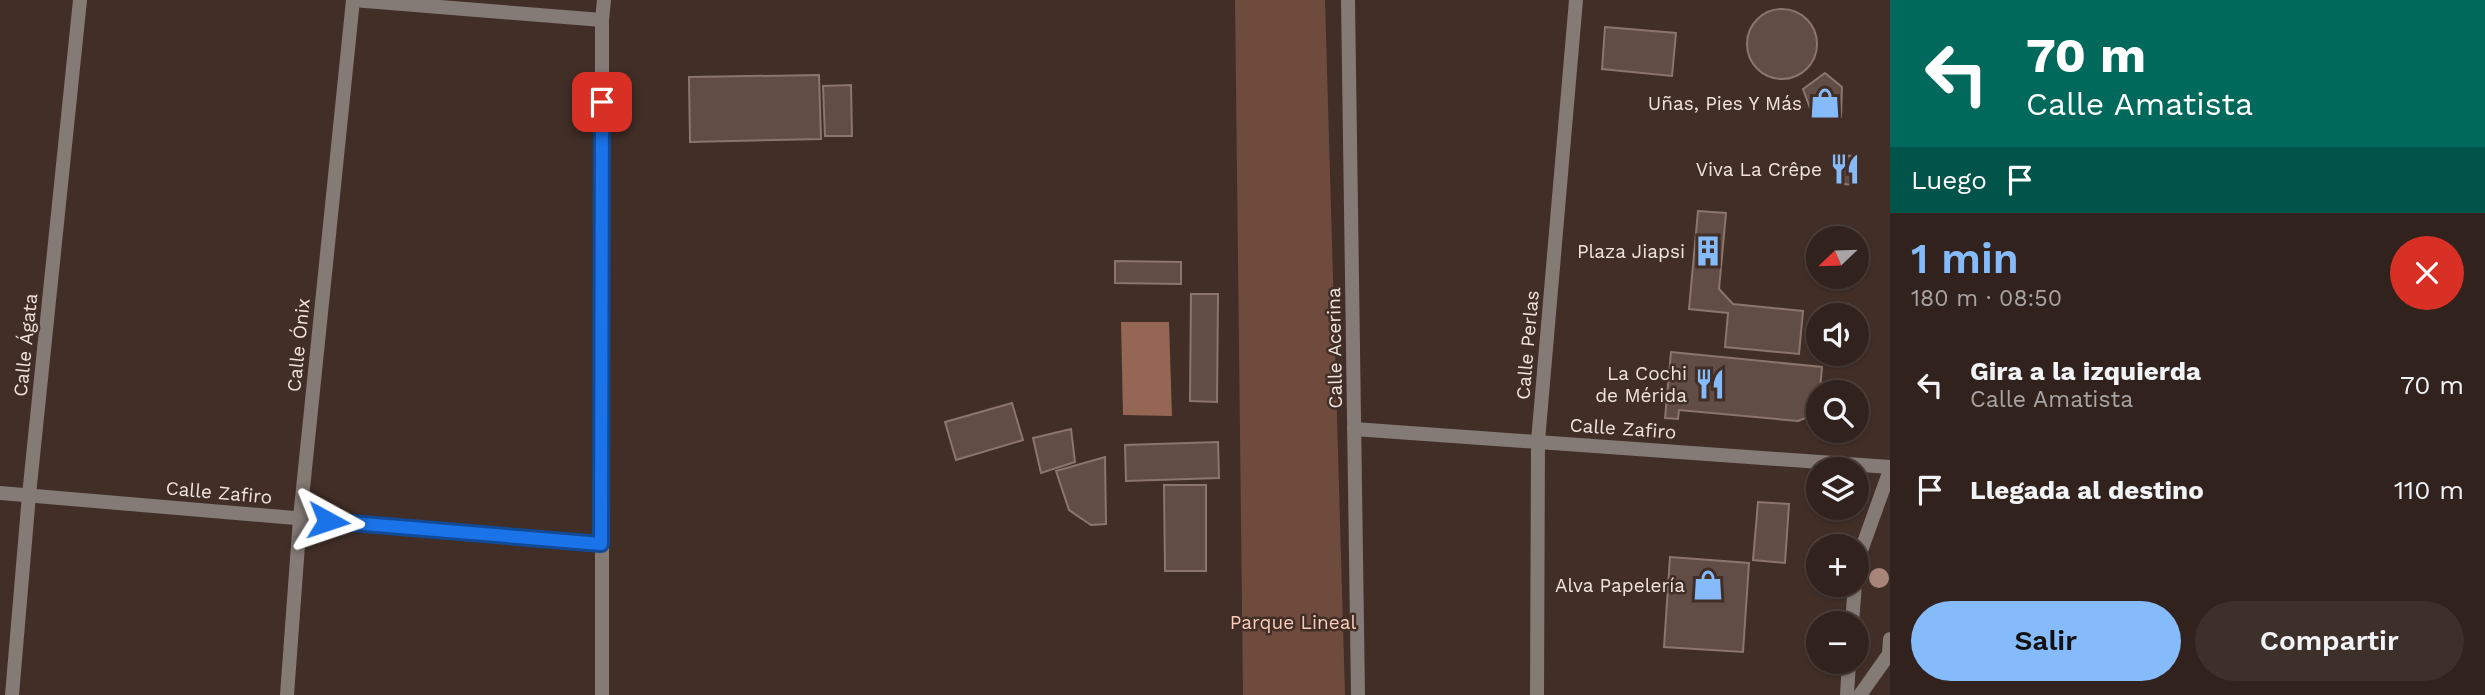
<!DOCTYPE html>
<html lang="es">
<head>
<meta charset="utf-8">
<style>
	body { margin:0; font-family:"Work Sans",sans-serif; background:#3d2f2a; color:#f1f3f6; height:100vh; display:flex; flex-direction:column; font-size:26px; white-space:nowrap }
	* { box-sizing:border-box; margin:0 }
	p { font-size:23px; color:#a8a4a4 }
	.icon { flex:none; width:38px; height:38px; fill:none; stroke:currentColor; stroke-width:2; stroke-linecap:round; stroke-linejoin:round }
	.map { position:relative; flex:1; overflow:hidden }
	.side { display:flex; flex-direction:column; background:#31221d; width:595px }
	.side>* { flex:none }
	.guide { background:#00695c; color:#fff; overflow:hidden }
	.needle { width:46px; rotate:247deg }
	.controls { position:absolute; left:1806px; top:226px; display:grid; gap:14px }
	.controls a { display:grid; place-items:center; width:63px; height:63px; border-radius:50%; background:#31221d; box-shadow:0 2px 5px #0004,0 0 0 2px #4c3f3b; font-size:35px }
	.pin { position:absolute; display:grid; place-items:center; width:60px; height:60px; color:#fff; margin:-30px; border-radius:14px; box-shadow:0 4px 10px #0006 }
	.me { position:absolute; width:77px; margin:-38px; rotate:95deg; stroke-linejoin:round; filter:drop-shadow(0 0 5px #0008) }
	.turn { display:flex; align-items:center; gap:24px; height:147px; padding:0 21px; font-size:32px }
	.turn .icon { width:91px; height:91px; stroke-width:2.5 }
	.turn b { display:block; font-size:49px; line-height:60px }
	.then { display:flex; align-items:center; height:66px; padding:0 21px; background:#0003; gap:14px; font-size:26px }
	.round { display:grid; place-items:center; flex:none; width:74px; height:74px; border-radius:37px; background:#3d2f2a }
	.overview { display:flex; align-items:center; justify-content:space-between; height:119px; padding:0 21px }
	h1 { font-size:42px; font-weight:600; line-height:52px; color:#85bbfb }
	.primary-button { display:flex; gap:14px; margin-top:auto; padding:14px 21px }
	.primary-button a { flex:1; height:80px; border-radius:42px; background:#85bbfb; color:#111; font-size:28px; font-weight:600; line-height:80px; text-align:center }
	.primary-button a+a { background:#3d2f2a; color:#f1f3f6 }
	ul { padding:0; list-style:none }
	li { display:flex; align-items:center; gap:21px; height:105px; padding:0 21px }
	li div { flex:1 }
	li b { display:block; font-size:26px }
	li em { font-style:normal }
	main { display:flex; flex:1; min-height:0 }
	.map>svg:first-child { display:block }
</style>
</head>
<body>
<main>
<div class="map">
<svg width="1890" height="695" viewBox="0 0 1890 695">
	<rect width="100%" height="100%" fill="#412e27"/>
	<polygon fill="#6e4b3c" points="1235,0 1325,0 1345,695 1243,695"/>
	<polygon fill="#956653" points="1121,322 1169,322 1172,416 1123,415"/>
	<g fill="#614d45" stroke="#8b756d" stroke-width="2">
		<circle cx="1782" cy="44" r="35"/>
		<polygon points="1605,27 1676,33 1672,76 1602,69"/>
		<polygon points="1825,73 1842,87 1841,117 1813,116 1803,89"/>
		<polygon points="819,75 821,139 690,142 689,77"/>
		<polygon points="851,85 852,136 825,136 823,86"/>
		<polygon points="1837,155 1854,156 1852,185 1836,183"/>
		<polygon points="1698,211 1726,213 1719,289 1733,304 1803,311 1799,354 1725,347 1728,313 1689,309"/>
		<polygon points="1115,261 1181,262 1181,284 1115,283"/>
		<polygon points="1191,294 1218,294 1217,402 1190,401"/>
		<polygon points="1671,352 1822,367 1818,413 1798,421 1679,410 1678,419 1665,418"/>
		<polygon points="1012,403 1023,440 956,460 945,422"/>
		<polygon points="1071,429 1075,462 1041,473 1033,438"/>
		<polygon points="1218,442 1219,478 1126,481 1125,445"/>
		<polygon points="1105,457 1106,524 1091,525 1069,510 1056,471"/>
		<polygon points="1164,485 1206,485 1206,571 1165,571"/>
		<polygon points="1758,502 1789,504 1785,563 1753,560"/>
		<polygon points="1670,557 1749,563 1743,652 1664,647"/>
	</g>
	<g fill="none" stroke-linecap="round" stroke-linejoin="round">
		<g stroke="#847a76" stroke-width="14">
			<polyline points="353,0 602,20"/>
			<polyline points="1348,0 1358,695"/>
			<polyline points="1354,429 1890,467"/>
			<polyline points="0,493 602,544"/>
			<polyline points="12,695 29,495 80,0"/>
			<polyline points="287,695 300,518 353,0"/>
			<polyline points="602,695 602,20 604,0"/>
			<polyline points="1537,695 1538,441 1576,0"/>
		</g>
		<g stroke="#847a76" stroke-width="14">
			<polyline points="1857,562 1890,470"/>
			<polyline points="1852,623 1855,584"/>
			<polyline points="1847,695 1849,662"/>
			<polyline points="1860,695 1889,654 1890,639"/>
		</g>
	</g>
	<circle fill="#a78578" cx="1879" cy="578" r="10"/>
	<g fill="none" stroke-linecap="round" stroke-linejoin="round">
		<g stroke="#114b97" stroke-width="18">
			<polyline id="route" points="328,521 601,544 602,102"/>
		</g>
		<use href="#route" stroke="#1a73e8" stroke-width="12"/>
	</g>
	<defs>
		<g id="shop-bare" transform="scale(2.415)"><path d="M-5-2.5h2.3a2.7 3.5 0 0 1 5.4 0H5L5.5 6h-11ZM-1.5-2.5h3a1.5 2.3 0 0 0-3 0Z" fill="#85bbfb" stroke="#412e27" stroke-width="2.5" paint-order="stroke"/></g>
		<g id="restaurant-bare" transform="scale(2.415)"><path d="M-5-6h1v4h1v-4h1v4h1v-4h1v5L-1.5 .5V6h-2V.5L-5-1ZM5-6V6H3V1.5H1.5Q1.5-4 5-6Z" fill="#85bbfb" stroke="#412e27" stroke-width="2.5" paint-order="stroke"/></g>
		<g id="building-bare" transform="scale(2.415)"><path d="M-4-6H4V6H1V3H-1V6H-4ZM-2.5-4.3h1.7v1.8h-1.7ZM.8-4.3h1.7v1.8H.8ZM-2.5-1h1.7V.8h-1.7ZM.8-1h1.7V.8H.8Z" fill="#85bbfb" stroke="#412e27" stroke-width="2.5" paint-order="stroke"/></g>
	</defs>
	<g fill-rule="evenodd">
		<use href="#shop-bare" x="1825" y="103"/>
		<use href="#restaurant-bare" x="1845" y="169"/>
		<use href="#building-bare" x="1708" y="251"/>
		<use href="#restaurant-bare" x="1710" y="384"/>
		<use href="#shop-bare" x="1708" y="585"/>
	</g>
	<g text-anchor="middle" stroke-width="5" stroke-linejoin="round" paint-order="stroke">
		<g font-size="19" fill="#f0e3de" stroke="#412e27" text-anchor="end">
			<text x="1802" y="110">Uñas, Pies Y Más</text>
			<text x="1822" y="176">Viva La Crêpe</text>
			<text x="1685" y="258">Plaza Jiapsi</text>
			<text x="1687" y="380">La Cochi<tspan x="1687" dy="22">de Mérida</tspan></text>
			<text x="1685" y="592">Alva Papelería</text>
		</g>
		<g font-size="19" fill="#f0e3de" stroke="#412e27">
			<text transform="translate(25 345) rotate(-84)" y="7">Calle Ágata</text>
			<text transform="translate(298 345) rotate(-84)" y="7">Calle Ónix</text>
			<text transform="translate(1527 345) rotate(-85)" y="7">Calle Perlas</text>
			<text transform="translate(1334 348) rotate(-91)" y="7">Calle Acerina</text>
			<text transform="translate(1623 428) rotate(4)" y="7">Calle Zafiro</text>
			<text transform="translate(219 492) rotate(5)" y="7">Calle Zafiro</text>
		</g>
		<g font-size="19" fill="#fbcdba" stroke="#412e27">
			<text x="1293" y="629">Parque Lineal</text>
		</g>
	</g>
</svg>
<div class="controls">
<a><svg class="needle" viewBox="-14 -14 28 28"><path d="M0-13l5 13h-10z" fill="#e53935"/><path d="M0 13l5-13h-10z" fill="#a8a4a4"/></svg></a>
<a><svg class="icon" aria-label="sound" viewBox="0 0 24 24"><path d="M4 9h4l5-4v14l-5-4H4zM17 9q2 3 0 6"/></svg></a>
<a><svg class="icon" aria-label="search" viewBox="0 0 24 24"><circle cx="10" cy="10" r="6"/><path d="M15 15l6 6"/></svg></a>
<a><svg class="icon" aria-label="layers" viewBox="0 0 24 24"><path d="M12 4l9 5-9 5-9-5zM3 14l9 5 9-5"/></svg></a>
<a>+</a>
<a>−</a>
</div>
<div class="pin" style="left:602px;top:102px;background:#d93025"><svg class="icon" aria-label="arrive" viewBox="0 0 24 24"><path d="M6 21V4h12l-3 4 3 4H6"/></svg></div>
<svg class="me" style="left:328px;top:521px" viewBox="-20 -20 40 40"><path d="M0-17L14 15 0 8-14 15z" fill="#1a73e8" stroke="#fff" stroke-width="4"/></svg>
</div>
<section class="side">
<div class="guide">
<div class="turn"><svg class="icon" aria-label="left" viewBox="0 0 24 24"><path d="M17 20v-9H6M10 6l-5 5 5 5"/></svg><div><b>70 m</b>Calle Amatista</div></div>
<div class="then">Luego<svg class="icon" aria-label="arrive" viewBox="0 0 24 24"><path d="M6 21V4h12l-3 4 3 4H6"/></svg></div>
</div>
<div class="overview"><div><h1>1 min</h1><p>180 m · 08:50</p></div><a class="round" style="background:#d93025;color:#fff"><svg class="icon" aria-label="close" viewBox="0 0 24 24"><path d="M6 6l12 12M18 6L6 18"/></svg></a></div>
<ul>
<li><svg class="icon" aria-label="left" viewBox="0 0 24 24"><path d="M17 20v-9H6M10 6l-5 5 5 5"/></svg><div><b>Gira a la izquierda</b><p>Calle Amatista</p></div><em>70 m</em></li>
<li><svg class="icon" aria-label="arrive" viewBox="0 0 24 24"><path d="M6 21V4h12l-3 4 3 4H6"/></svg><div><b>Llegada al destino</b></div><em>110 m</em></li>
</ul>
<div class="primary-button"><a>Salir</a><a>Compartir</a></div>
</section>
</main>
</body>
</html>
